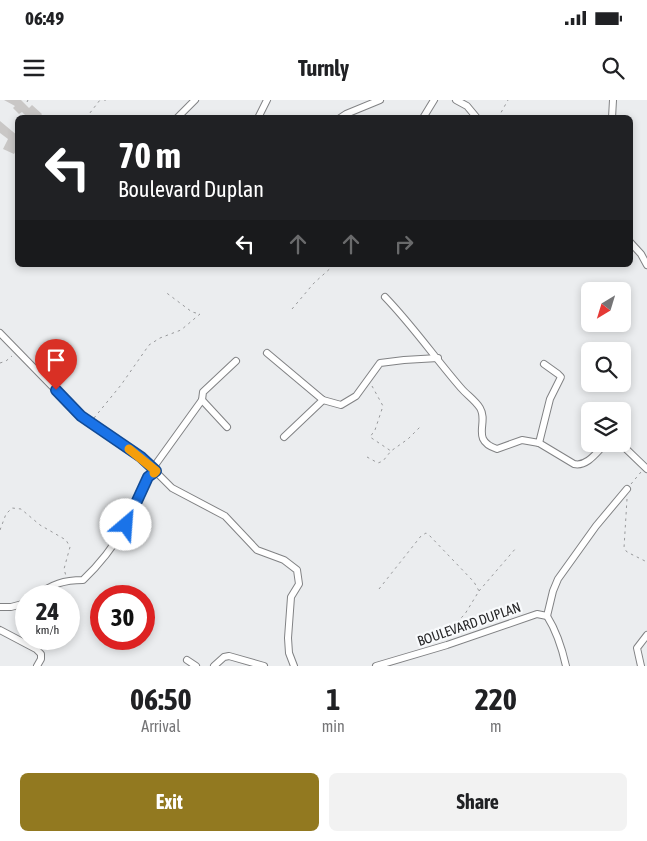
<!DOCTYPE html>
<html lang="en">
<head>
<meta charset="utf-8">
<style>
	body { margin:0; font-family:"Asap Condensed",sans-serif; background:#f2f2f2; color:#202124; height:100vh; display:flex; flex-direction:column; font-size:19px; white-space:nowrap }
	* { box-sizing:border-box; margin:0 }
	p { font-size:16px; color:#757577 }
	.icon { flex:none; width:28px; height:28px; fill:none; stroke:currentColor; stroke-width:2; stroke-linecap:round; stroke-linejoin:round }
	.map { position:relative; height:566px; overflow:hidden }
	.side { display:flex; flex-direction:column; background:#fff; flex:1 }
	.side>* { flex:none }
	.guide { position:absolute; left:15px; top:15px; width:618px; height:152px; border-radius:8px; box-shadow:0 2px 8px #0003; background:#202124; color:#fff; overflow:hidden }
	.needle { width:32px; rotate:218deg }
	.fabs { position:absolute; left:581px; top:182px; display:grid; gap:10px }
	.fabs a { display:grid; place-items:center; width:50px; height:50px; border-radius:8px; background:#fff; box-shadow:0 2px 8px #0003; font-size:25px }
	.speed { position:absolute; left:15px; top:485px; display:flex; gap:10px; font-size:25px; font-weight:700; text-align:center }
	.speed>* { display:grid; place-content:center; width:65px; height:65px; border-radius:50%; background:#fff; box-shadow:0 2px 8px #0003; line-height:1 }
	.speed small { font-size:12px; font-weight:400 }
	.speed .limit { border:8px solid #d22; background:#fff; color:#111 }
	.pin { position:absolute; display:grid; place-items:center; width:42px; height:42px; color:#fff; margin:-51px -21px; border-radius:50% 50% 50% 0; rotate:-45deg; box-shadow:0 0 5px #0007 }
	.pin .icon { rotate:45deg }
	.me { position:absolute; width:55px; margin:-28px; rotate:27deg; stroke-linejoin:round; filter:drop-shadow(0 0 4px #0008) }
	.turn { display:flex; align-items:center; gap:18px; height:105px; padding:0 20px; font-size:22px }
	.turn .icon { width:65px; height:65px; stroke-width:2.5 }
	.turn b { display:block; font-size:35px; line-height:42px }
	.lanes { display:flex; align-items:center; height:48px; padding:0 20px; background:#0003; justify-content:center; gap:25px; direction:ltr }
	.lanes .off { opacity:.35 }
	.eta { display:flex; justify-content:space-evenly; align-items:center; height:85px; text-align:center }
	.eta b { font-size:30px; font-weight:700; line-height:35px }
	.cta { display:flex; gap:10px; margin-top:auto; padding:10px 20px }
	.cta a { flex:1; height:58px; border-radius:8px; background:#927920; color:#fff; font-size:20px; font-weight:700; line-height:58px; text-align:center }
	.cta a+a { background:#f2f2f2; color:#202124 }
	.status { display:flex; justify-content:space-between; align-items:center; height:35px; padding:0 25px; background:#fff; direction:ltr }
	.status svg { height:14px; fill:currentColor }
	header { display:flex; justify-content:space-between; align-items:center; height:65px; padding:0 20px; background:#fff; font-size:22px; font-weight:700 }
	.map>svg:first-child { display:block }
</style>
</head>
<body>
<div class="status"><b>06:49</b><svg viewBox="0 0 49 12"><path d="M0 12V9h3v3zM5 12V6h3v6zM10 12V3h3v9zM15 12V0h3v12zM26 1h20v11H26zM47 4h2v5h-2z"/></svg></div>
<header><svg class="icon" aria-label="menu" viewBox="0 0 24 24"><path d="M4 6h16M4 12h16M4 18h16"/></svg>Turnly<svg class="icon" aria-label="search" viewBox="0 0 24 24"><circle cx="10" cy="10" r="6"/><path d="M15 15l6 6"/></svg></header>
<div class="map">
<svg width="647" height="566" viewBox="0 0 647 566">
	<rect width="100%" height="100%" fill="#ebedef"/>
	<g fill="#c9c7c6">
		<polygon points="4,0 21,0 29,8 32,5 42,14 39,18 28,18 22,12 19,14 13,8 15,6"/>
		<polygon points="0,21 18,36 18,47 14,54 3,49 8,39 0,33"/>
	</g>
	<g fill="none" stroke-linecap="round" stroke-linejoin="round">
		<g stroke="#818284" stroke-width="8">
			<g id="minor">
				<polyline points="456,0 467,6 477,18"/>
				<polyline points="177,18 195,0"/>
				<polyline points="258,18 267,0"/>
				<polyline points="340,18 346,14 380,0"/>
				<polyline points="423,18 434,0"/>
				<polyline points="612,18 613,0"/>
				<polyline points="630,142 641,154 647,165"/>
				<path d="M385 197C413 226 435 258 461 288 467 295 475 300 480 308 489 323 470 340 497 349L522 340 539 343 574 364C587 367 597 352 605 344"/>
				<polyline points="0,233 81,316 141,357 172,388 225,416 257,450 284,460 297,470 299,484 291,497 288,538 289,553 294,566"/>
				<polyline points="267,253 323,300 341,305 356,296 380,263 404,260 438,258"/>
				<polyline points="202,300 227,327"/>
				<polyline points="284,337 323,300"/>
				<polyline points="539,343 550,299 561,277 558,274 544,264"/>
				<polyline points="621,344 647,369"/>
				<polyline points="153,368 202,300 203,292 236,261"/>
				<path d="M36 496C52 484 64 480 83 480 100 464 115 444 126 425 135 409 142 381 156 371"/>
				<polyline points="0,507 11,507 26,503"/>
				<polyline points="547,516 553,491 558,479 596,426 627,389"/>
				<polyline points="0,530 36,549 41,554 41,559 37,566"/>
				<polyline points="187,560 196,566"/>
				<polyline points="214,566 224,557 229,556 264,566"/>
				<path d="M376 566 447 545 537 514 547 516C557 532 562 548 566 566"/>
				<polyline points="641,566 637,548 647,535"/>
			</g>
		</g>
		<g stroke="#98999b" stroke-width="1" stroke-dasharray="2.5 4" stroke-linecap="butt">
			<polyline points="105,0 105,1"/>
			<polyline points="27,2 28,0"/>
			<polyline points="86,18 100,0"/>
			<polyline points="498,18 508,0"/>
			<polyline points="292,209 314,183 334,165"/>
			<polyline points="0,263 6,261 12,256"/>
			<polyline points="372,286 383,306 375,330 370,337 391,351"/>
			<polyline points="94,318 121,285 149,245 160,238 181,230 200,214 192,212 164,191"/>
			<polyline points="367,357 378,363 383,361 391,351 408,339 422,325"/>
			<polyline points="631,384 641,372"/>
			<polyline points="627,399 624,448 627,452 647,462"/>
			<polyline points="0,430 6,414 12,408 21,409 40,425 66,440 70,447 64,469 66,476"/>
			<polyline points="379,489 421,436 426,433 429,435 474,482 479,491 465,514 451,528 448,538"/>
			<polyline points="479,491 516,448"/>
		</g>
		<use href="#minor" stroke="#fff" stroke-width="6"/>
	</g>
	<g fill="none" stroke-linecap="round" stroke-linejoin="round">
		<g stroke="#114b97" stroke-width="12">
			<polyline id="route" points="56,290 81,316 141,357 156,371 148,377 126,425"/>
		</g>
		<use href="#route" stroke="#1a73e8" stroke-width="9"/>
		<polyline stroke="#f59e0b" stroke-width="9" points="129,349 156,371 154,373"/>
	</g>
	<g text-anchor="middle" stroke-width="4.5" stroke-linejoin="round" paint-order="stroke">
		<g font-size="14" fill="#272728" stroke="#f8fafc">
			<text transform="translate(469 524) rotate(-19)" y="5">BOULEVARD DUPLAN</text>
		</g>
	</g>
</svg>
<div class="fabs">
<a><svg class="needle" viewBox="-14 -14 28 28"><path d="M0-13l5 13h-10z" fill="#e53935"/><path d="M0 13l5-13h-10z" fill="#757577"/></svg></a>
<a><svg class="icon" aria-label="search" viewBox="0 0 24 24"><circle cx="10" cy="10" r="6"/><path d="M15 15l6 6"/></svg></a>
<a><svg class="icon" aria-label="layers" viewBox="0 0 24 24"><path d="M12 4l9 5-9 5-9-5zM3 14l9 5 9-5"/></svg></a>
</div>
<div class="speed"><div>24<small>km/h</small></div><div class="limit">30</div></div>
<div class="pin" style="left:56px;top:290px;background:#d93025"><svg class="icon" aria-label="arrive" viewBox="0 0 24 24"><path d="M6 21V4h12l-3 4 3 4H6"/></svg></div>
<svg class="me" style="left:126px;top:425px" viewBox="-20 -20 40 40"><circle r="19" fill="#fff"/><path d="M0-13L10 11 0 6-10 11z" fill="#1a73e8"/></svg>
<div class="guide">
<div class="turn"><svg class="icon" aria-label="left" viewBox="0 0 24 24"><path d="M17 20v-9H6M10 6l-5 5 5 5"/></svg><div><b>70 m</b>Boulevard Duplan</div></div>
<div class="lanes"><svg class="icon" aria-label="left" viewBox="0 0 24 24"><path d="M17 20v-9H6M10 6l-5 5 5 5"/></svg><svg class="icon off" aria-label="ahead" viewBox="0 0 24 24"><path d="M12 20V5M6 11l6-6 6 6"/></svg><svg class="icon off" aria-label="ahead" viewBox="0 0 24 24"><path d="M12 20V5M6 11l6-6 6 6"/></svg><svg class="icon off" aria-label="right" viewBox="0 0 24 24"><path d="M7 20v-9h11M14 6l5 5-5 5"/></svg></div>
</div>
</div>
<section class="side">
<div class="eta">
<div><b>06:50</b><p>Arrival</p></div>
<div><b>1</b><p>min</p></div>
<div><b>220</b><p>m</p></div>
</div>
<div class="cta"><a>Exit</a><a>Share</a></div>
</section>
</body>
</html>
